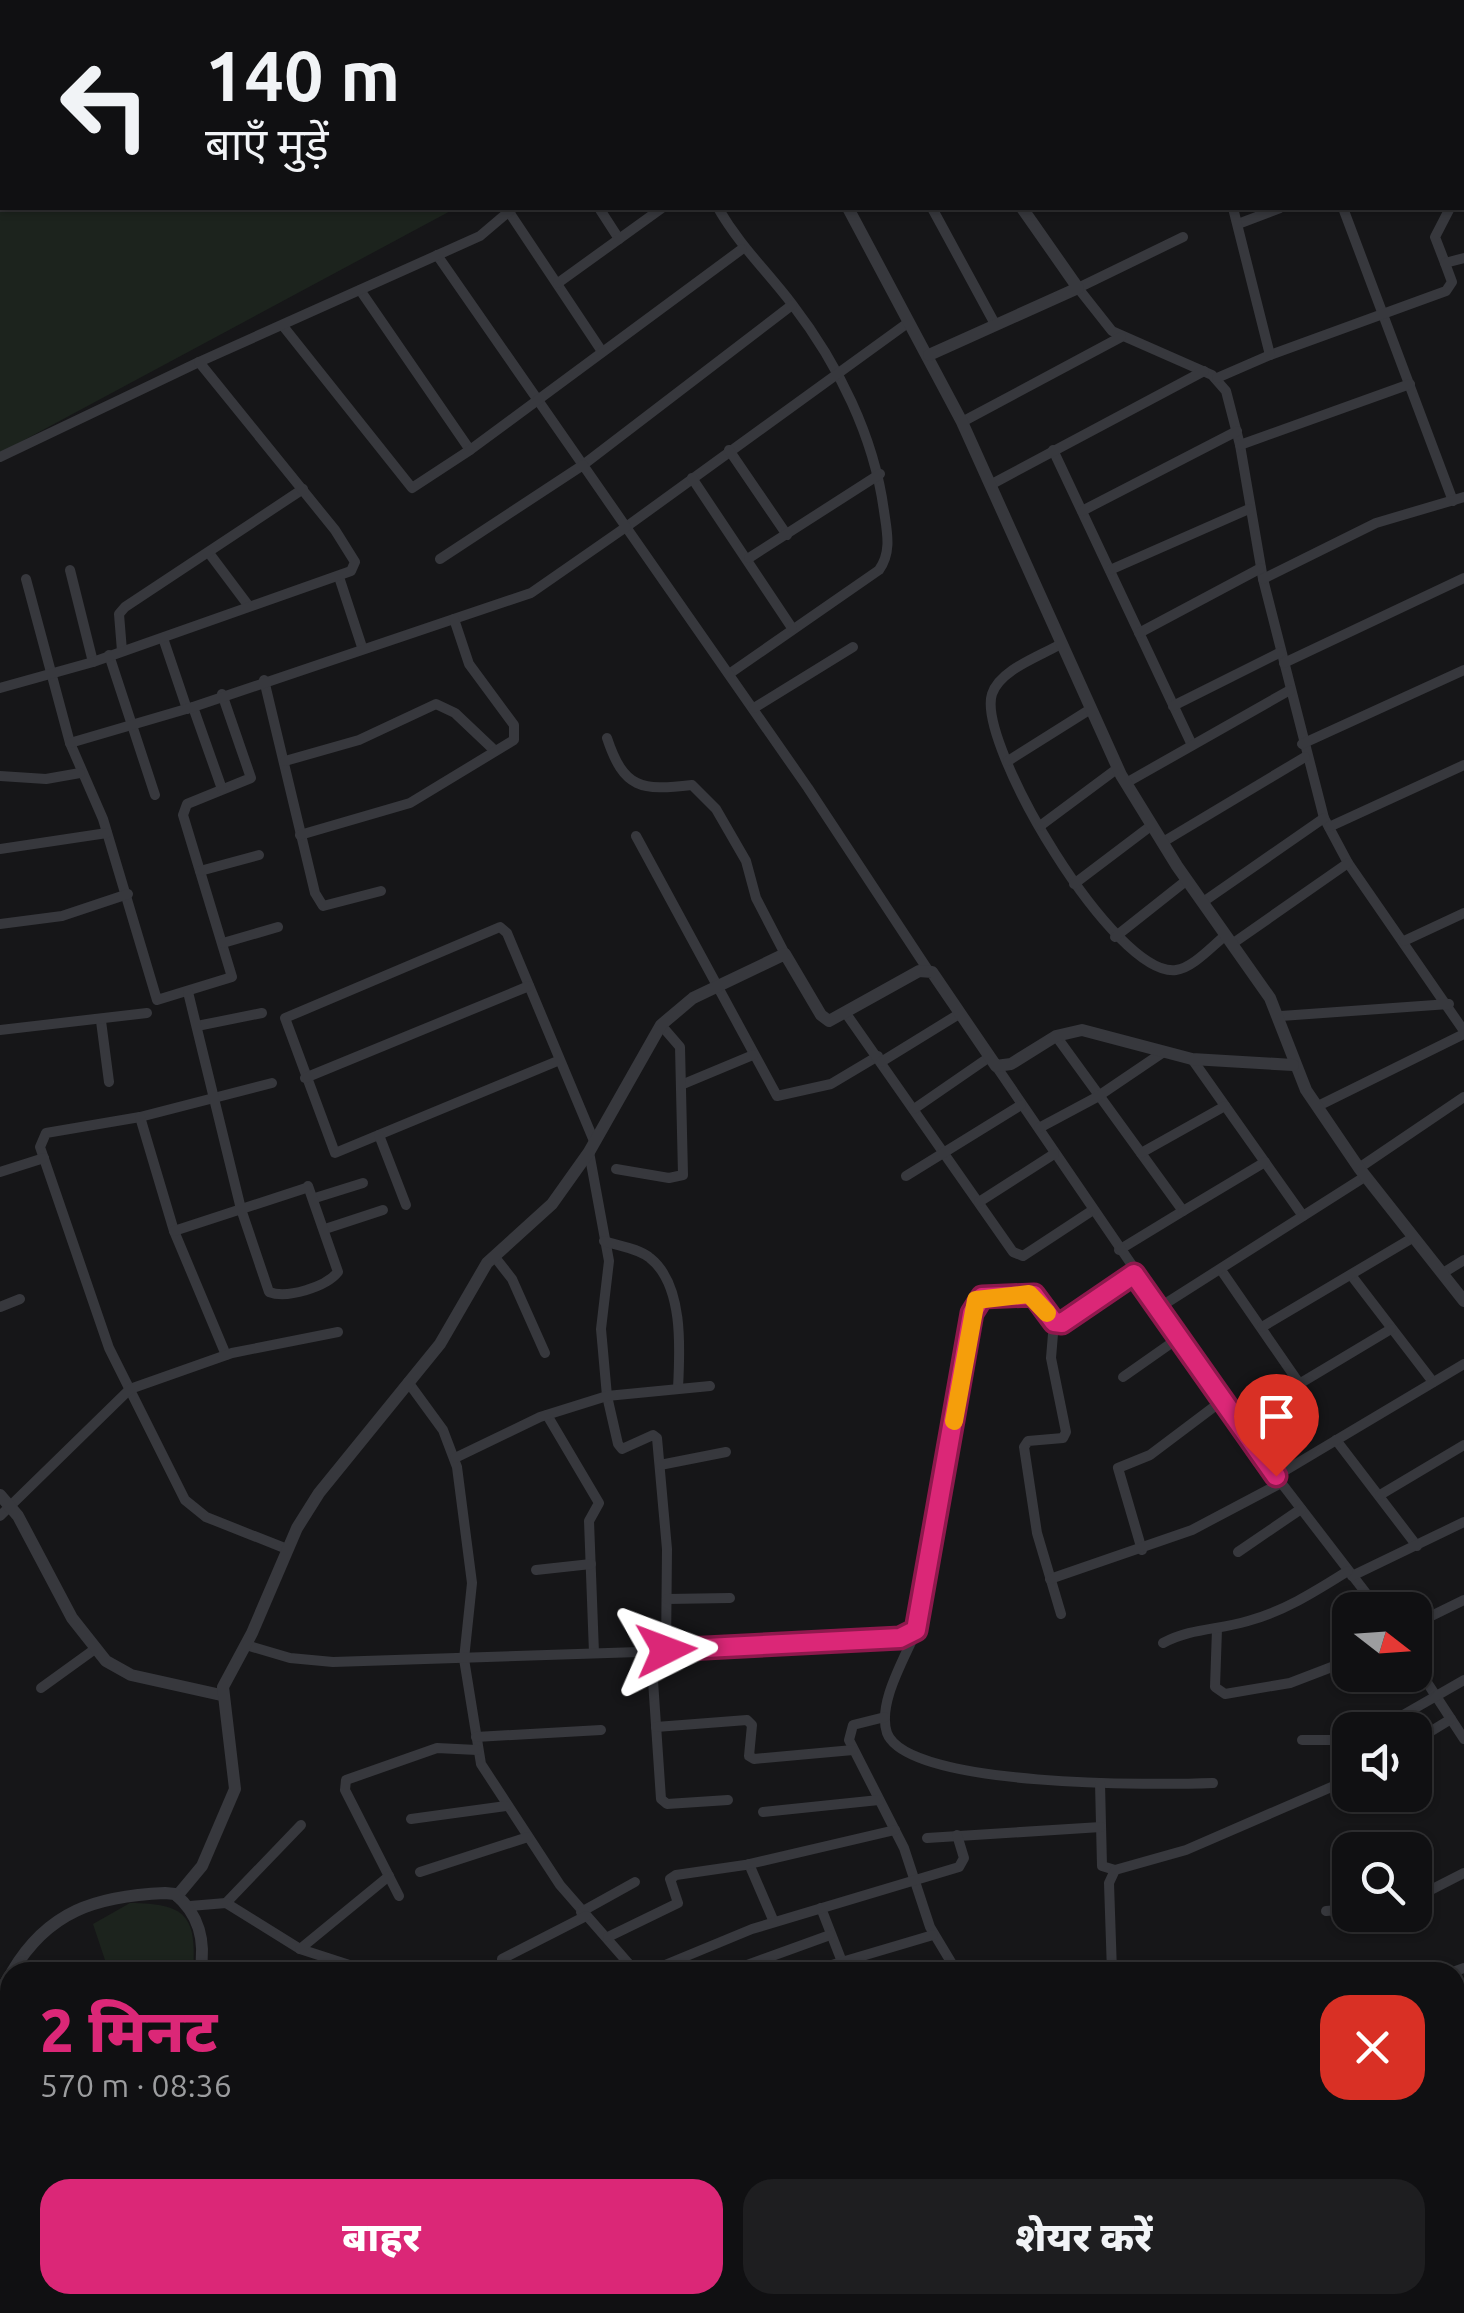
<!DOCTYPE html>
<html lang="hi">
<head>
<meta charset="utf-8">
<style>
	body { margin:0; font-family:Ubuntu,"Noto Sans Devanagari",sans-serif; background:#1e1e20; color:#f1f3f6; height:100vh; display:flex; flex-direction:column; font-size:38px; white-space:nowrap }
	* { box-sizing:border-box; margin:0 }
	p { font-size:32px; color:#9c9d9f }
	.icon { flex:none; width:55px; height:55px; fill:none; stroke:currentColor; stroke-width:2; stroke-linecap:round; stroke-linejoin:round }
	.map { position:relative; flex:1; overflow:hidden }
	.side { position:absolute; left:0px; top:1962px; width:1465px; height:352px; display:flex; flex-direction:column; background:#101012; border-radius:30px 30px 0 0; box-shadow:0 2px 8px #0004,0 0 0 2px #303032 }
	.side>* { flex:none }
	.hud { position:absolute; left:0px; top:0px; width:1465px; height:210px; box-shadow:0 2px 8px #0004,0 0 0 2px #303032; background:#101012; color:#f1f3f6; overflow:hidden }
	.needle { width:65px; rotate:107deg }
	.controls { position:absolute; left:1332px; top:1592px; display:grid; gap:20px }
	.controls a { display:grid; place-items:center; width:100px; height:100px; border-radius:20px; background:#101012; box-shadow:0 2px 8px #0004,0 0 0 2px #303032; font-size:50px }
	.pin { position:absolute; display:grid; place-items:center; width:85px; height:85px; color:#fff; margin:-102px -42px; border-radius:50% 50% 50% 0; rotate:-45deg; box-shadow:0 0 10px #0007 }
	.pin .icon { rotate:45deg }
	.me { position:absolute; width:110px; margin:-55px; rotate:87deg; stroke-linejoin:round; filter:drop-shadow(0 0 8px #0008) }
	.turn { display:flex; align-items:center; gap:35px; height:210px; padding:0 40px; font-size:45px }
	.turn .icon { width:130px; height:130px; stroke-width:2.5 }
	.turn b { display:block; font-size:70px; line-height:85px }
	.round { display:grid; place-items:center; flex:none; width:105px; height:105px; border-radius:30px; background:#1e1e20 }
	.overview { display:flex; align-items:center; justify-content:space-between; height:170px; padding:0 40px }
	h1 { font-size:60px; font-weight:800; line-height:75px; color:#db2777 }
	.action { display:flex; gap:20px; margin-top:auto; padding:20px 40px }
	.action a { flex:1; height:115px; border-radius:30px; background:#db2777; color:#fff; font-size:40px; font-weight:800; line-height:115px; text-align:center }
	.action a+a { background:#1e1e20; color:#f1f3f6 }
	.map>svg:first-child { display:block }
</style>
</head>
<body>
<div class="map">
<svg width="1464" height="2313" viewBox="0 0 1464 2313">
	<rect width="100%" height="100%" fill="#161618"/>
	<g fill="#1c231d">
		<polygon points="0,0 628,0 630,2 2,2 2,208 456,208 0,453"/>
		<path d="M130 1903C185 1904 197 1914 193 1972H109L93 1924Z"/>
	</g>
	<g fill="none" stroke-linecap="round" stroke-linejoin="round">
		<g stroke="#37383d" stroke-width="10">
			<polyline points="876,0 878,2"/>
			<polyline points="970,0 971,2"/>
			<polyline points="1108,0 1109,2"/>
			<polyline points="1180,0 1181,2"/>
			<polyline points="1210,2 1211,0"/>
			<polyline points="1280,2 1281,0"/>
			<polyline points="1462,28 1464,28"/>
			<polyline points="1462,121 1464,121"/>
			<polyline points="1462,181 1464,178"/>
			<polyline points="599,208 619,239"/>
			<path d="M718 208C740 246 766 270 792 304 838 364 874 436 884 511 887 532 892 552 879 570L729 674"/>
			<polyline points="932,208 995,324"/>
			<polyline points="1343,208 1453,501"/>
			<polyline points="509,212 601,350"/>
			<polyline points="1238,224 1280,208"/>
			<polyline points="1183,237 1078,288 1112,331 1212,375 1226,391 1240,445 1263,579 1324,818 1348,863 1464,1031"/>
			<polyline points="437,255 583,465 792,305"/>
			<polyline points="1445,263 1435,237 1450,208"/>
			<polyline points="558,283 662,208"/>
			<polyline points="360,290 470,450"/>
			<polyline points="909,322 626,527 808,788 928,970"/>
			<polyline points="283,326 412,488 470,450 742,249"/>
			<polyline points="1270,355 1446,291 1452,282 1445,263 1464,258"/>
			<polyline points="1217,378 1270,355 1233,208"/>
			<polyline points="962,422 1121,337"/>
			<polyline points="1240,445 1410,384"/>
			<polyline points="729,450 787,535"/>
			<polyline points="1053,450 1192,745"/>
			<polyline points="0,457 199,362"/>
			<polyline points="692,478 792,628"/>
			<polyline points="992,484 1204,371"/>
			<polyline points="1082,511 1237,431"/>
			<polyline points="209,553 248,605"/>
			<polyline points="749,558 880,474"/>
			<polyline points="70,570 93,662"/>
			<polyline points="1110,570 1249,509"/>
			<polyline points="339,577 362,647"/>
			<polyline points="26,579 70,743 103,819 157,1000 232,977 183,815 187,804 251,778 222,694"/>
			<polyline points="1263,579 1376,523 1464,497"/>
			<polyline points="1139,633 1261,568"/>
			<polyline points="163,638 187,709"/>
			<path d="M1059 645C1038 657 1000 670 992 694 976 743 1115 978 1176 970 1193 968 1213 945 1226 935"/>
			<polyline points="122,651 119,614 125,607 303,489"/>
			<polyline points="109,655 155,795"/>
			<polyline points="1284,663 1464,578"/>
			<polyline points="264,680 315,893 323,906 381,891"/>
			<polyline points="0,688 93,662 351,571 355,562 335,530 199,362 480,236 513,208"/>
			<polyline points="1173,706 1281,652"/>
			<polyline points="193,707 222,789"/>
			<polyline points="754,708 853,647"/>
			<path d="M607 738C624 789 641 791 692 785L716 809 746 861 756 898 785 954"/>
			<polyline points="70,743 193,707 531,593 626,527 583,465 440,559"/>
			<polyline points="1302,744 1464,670"/>
			<polyline points="285,761 359,740 436,704 455,713 493,749"/>
			<polyline points="1008,761 1089,710"/>
			<polyline points="0,776 46,779 80,773"/>
			<polyline points="1126,783 1290,690"/>
			<polyline points="1040,826 1118,768"/>
			<polyline points="1329,827 1464,765"/>
			<polyline points="300,835 410,803 514,740 514,725 469,664 454,619"/>
			<polyline points="636,836 777,1096 831,1084 878,1056"/>
			<polyline points="1163,842 1305,757"/>
			<polyline points="0,849 107,833"/>
			<polyline points="200,871 259,855"/>
			<polyline points="1074,884 1152,825"/>
			<polyline points="1203,902 1324,818"/>
			<polyline points="0,924 62,916 128,894"/>
			<polyline points="1115,937 1187,880"/>
			<polyline points="1404,941 1464,913"/>
			<polyline points="223,943 278,927"/>
			<polyline points="1232,944 1348,863"/>
			<polyline points="847,1015 1013,1252 1023,1256 1093,1210"/>
			<polyline points="1281,1016 1449,1004"/>
			<polyline points="101,1021 109,1082"/>
			<polyline points="197,1026 262,1013"/>
			<polyline points="0,1030 147,1013"/>
			<polyline points="1056,1036 1183,1211 1119,1250"/>
			<polyline points="1192,1059 1303,1216"/>
			<polyline points="560,1060 335,1153 285,1018 500,927 507,933 594,1141"/>
			<polyline points="881,1062 959,1014"/>
			<polyline points="996,1066 1276,1476 1379,1610"/>
			<polyline points="305,1078 529,986"/>
			<polyline points="272,1083 140,1117 46,1133 40,1147 109,1348 185,1500 206,1517 287,1549"/>
			<polyline points="681,1085 753,1055"/>
			<polyline points="1318,1106 1464,1034"/>
			<polyline points="914,1109 988,1058"/>
			<polyline points="140,1117 174,1231 226,1355"/>
			<polyline points="1039,1128 1097,1097 1162,1053"/>
			<polyline points="379,1135 406,1205"/>
			<polyline points="589,1152 609,1261 601,1329 607,1396 618,1444 622,1449 653,1435 657,1438 667,1549 666,1650"/>
			<polyline points="1141,1153 1225,1106"/>
			<polyline points="1359,1168 1464,1097"/>
			<polyline points="616,1169 669,1178 683,1175 680,1047 661,1025"/>
			<polyline points="0,1172 44,1158"/>
			<polyline points="906,1176 1021,1105"/>
			<polyline points="315,1198 363,1183"/>
			<polyline points="979,1202 1054,1154"/>
			<polyline points="1183,1211 1265,1162"/>
			<polyline points="325,1229 383,1210"/>
			<path d="M174 1231 306 1188 308 1186 338 1272C326 1287 287 1299 269 1292L241 1209 188 992"/>
			<path d="M604 1241C618 1246 638 1248 650 1258 684 1285 680 1350 678 1388"/>
			<polyline points="494,1256 512,1279 545,1353"/>
			<polyline points="1221,1270 1299,1383"/>
			<polyline points="1443,1273 1464,1260"/>
			<polyline points="1351,1275 1433,1382"/>
			<polyline points="0,1307 20,1299"/>
			<polyline points="1160,1307 1366,1176"/>
			<polyline points="1054,1322 1051,1358 1066,1432 1063,1438 1028,1441 1024,1447 1037,1533 1061,1614"/>
			<polyline points="1262,1327 1414,1237"/>
			<polyline points="1123,1377 1180,1337"/>
			<polyline points="408,1382 443,1430 457,1467 472,1583 464,1659 481,1764 560,1885 636,1972"/>
			<polyline points="547,1415 599,1503 589,1521 594,1653"/>
			<polyline points="1239,1420 1391,1329"/>
			<polyline points="1336,1440 1417,1546"/>
			<polyline points="455,1458 540,1417 607,1396 710,1386"/>
			<polyline points="660,1465 726,1452"/>
			<polyline points="1276,1476 1464,1364"/>
			<polyline points="1380,1495 1464,1445"/>
			<polyline points="0,1516 130,1389 232,1353 338,1332"/>
			<polyline points="1142,1550 1118,1468 1150,1455 1223,1400"/>
			<polyline points="1238,1552 1301,1509"/>
			<polyline points="536,1570 591,1564"/>
			<polyline points="1352,1576 1464,1522"/>
			<polyline points="1050,1579 1192,1530 1281,1483"/>
			<polyline points="667,1599 730,1598"/>
			<polyline points="1415,1624 1464,1600"/>
			<polyline points="1217,1629 1215,1687 1225,1694 1290,1683 1350,1660"/>
			<path d="M916 1631C905 1658 877 1703 887 1733 908 1788 1159 1785 1213 1783"/>
			<path d="M1163 1643C1191 1628 1218 1630 1248 1621 1285 1611 1316 1591 1348 1571"/>
			<polyline points="246,1645 290,1658 333,1662 639,1652 912,1634 921,1620 977,1300 1034,1295 1054,1322 1062,1323 1134,1274"/>
			<polyline points="651,1651 661,1799 667,1804 728,1800"/>
			<polyline points="1415,1664 1464,1739"/>
			<polyline points="41,1688 95,1649"/>
			<polyline points="885,1717 853,1725 849,1740 904,1848 930,1927 957,1972"/>
			<polyline points="656,1727 747,1720 752,1725 749,1756 754,1759 853,1750"/>
			<polyline points="1377,1730 1464,1680"/>
			<polyline points="476,1737 601,1730"/>
			<polyline points="1302,1740 1350,1740"/>
			<polyline points="1415,1741 1451,1719"/>
			<polyline points="1100,1783 1102,1866 1115,1870"/>
			<polyline points="763,1812 879,1800"/>
			<polyline points="411,1819 506,1806"/>
			<polyline points="927,1838 1101,1827"/>
			<polyline points="749,1864 774,1922"/>
			<polyline points="420,1872 528,1837"/>
			<polyline points="399,1896 345,1790 346,1780 437,1748 477,1750"/>
			<polyline points="1415,1898 1464,1873"/>
			<polyline points="226,1903 301,1825"/>
			<polyline points="190,1906 226,1903 300,1949 371,1972"/>
			<polyline points="821,1908 846,1972"/>
			<polyline points="1326,1911 1350,1909"/>
			<polyline points="581,1912 635,1882"/>
			<polyline points="608,1937 678,1903 670,1879 676,1875 745,1865 895,1830"/>
			<polyline points="300,1949 389,1876"/>
			<polyline points="504,1972 502,1959 586,1916"/>
			<polyline points="648,1972 752,1929 959,1867 964,1858 957,1835"/>
			<polyline points="728,1972 830,1935"/>
			<polyline points="808,1972 933,1935"/>
			<polyline points="1112,1972 1109,1883 1115,1870 1186,1850 1350,1779"/>
			<polyline points="1453,1972 1464,1968"/>
			<polyline points="1455,2259 1464,2259"/>
			<polyline points="548,2305 550,2313"/>
			<polyline points="779,2305 781,2313"/>
			<polyline points="1026,2305 1028,2313"/>
			<polyline points="1100,2305 1101,2313"/>
			<polyline points="1364,2305 1461,2313"/>
			<polyline points="43,2313 49,2305"/>
			<polyline points="613,2313 649,2305 667,2313"/>
			<polyline points="861,2313 868,2305"/>
			<polyline points="1227,2313 1228,2305"/>
		</g>
		<g stroke="#37383d" stroke-width="12">
			<polyline points="731,0 732,2"/>
			<polyline points="1026,2 1031,0"/>
			<polyline points="848,208 962,422 1121,775 1177,866 1270,998 1306,1090 1359,1168 1464,1301"/>
			<polyline points="929,355 1078,288 1022,208"/>
			<polyline points="0,1495 18,1516 72,1618 106,1661 131,1675 221,1695"/>
			<polyline points="177,1896 202,1866 235,1789 223,1687 252,1633 297,1528 319,1493 440,1344 487,1263 552,1204 589,1152 661,1025 693,998 785,954 821,1015 829,1021 919,971 932,972 996,1066 1011,1064 1056,1036 1082,1030 1192,1059 1293,1065"/>
			<path d="M12 1972C48 1911 96 1896 165 1893L175 1894C199 1914 206 1942 200 1972"/>
			<polyline points="0,1992 10,1975"/>
			<polyline points="0,2083 10,2085"/>
			<polyline points="222,2305 225,2313"/>
		</g>
	</g>
	<g fill="none" stroke-linecap="round" stroke-linejoin="round">
		<g stroke="#8e194d" stroke-width="25">
			<polyline id="route" points="666,1650 900,1638 916,1630 972,1313 982,1297 1034,1295 1054,1322 1062,1323 1134,1274 1276,1476"/>
		</g>
		<use href="#route" stroke="#db2777" stroke-width="18"/>
		<polyline stroke="#f59e0b" stroke-width="18" points="954,1421 976,1300 1029,1294 1047,1313"/>
	</g>
</svg>
<div class="controls">
<a><svg class="needle" viewBox="-14 -14 28 28"><path d="M0-13l5 13h-10z" fill="#e53935"/><path d="M0 13l5-13h-10z" fill="#9c9d9f"/></svg></a>
<a><svg class="icon" aria-label="sound" viewBox="0 0 24 24"><path d="M4 9h4l5-4v14l-5-4H4zM17 9q2 3 0 6"/></svg></a>
<a><svg class="icon" aria-label="search" viewBox="0 0 24 24"><circle cx="10" cy="10" r="6"/><path d="M15 15l6 6"/></svg></a>
</div>
<div class="pin" style="left:1276px;top:1476px;background:#d93025"><svg class="icon" aria-label="arrive" viewBox="0 0 24 24"><path d="M6 21V4h12l-3 4 3 4H6"/></svg></div>
<svg class="me" style="left:666px;top:1650px" viewBox="-20 -20 40 40"><path d="M0-17L14 15 0 8-14 15z" fill="#db2777" stroke="#fff" stroke-width="4"/></svg>
<div class="hud">
<div class="turn"><svg class="icon" aria-label="left" viewBox="0 0 24 24"><path d="M17 20v-9H6M10 6l-5 5 5 5"/></svg><div><b>140 m</b>बाएँ मुड़ें</div></div>
</div>
<section class="side">
<div class="overview"><div><h1>2 मिनट</h1><p>570 m · 08:36</p></div><a class="round" style="background:#d93025;color:#fff"><svg class="icon" aria-label="close" viewBox="0 0 24 24"><path d="M6 6l12 12M18 6L6 18"/></svg></a></div>
<div class="action"><a>बाहर</a><a>शेयर करें</a></div>
</section>
</div>
</body>
</html>
